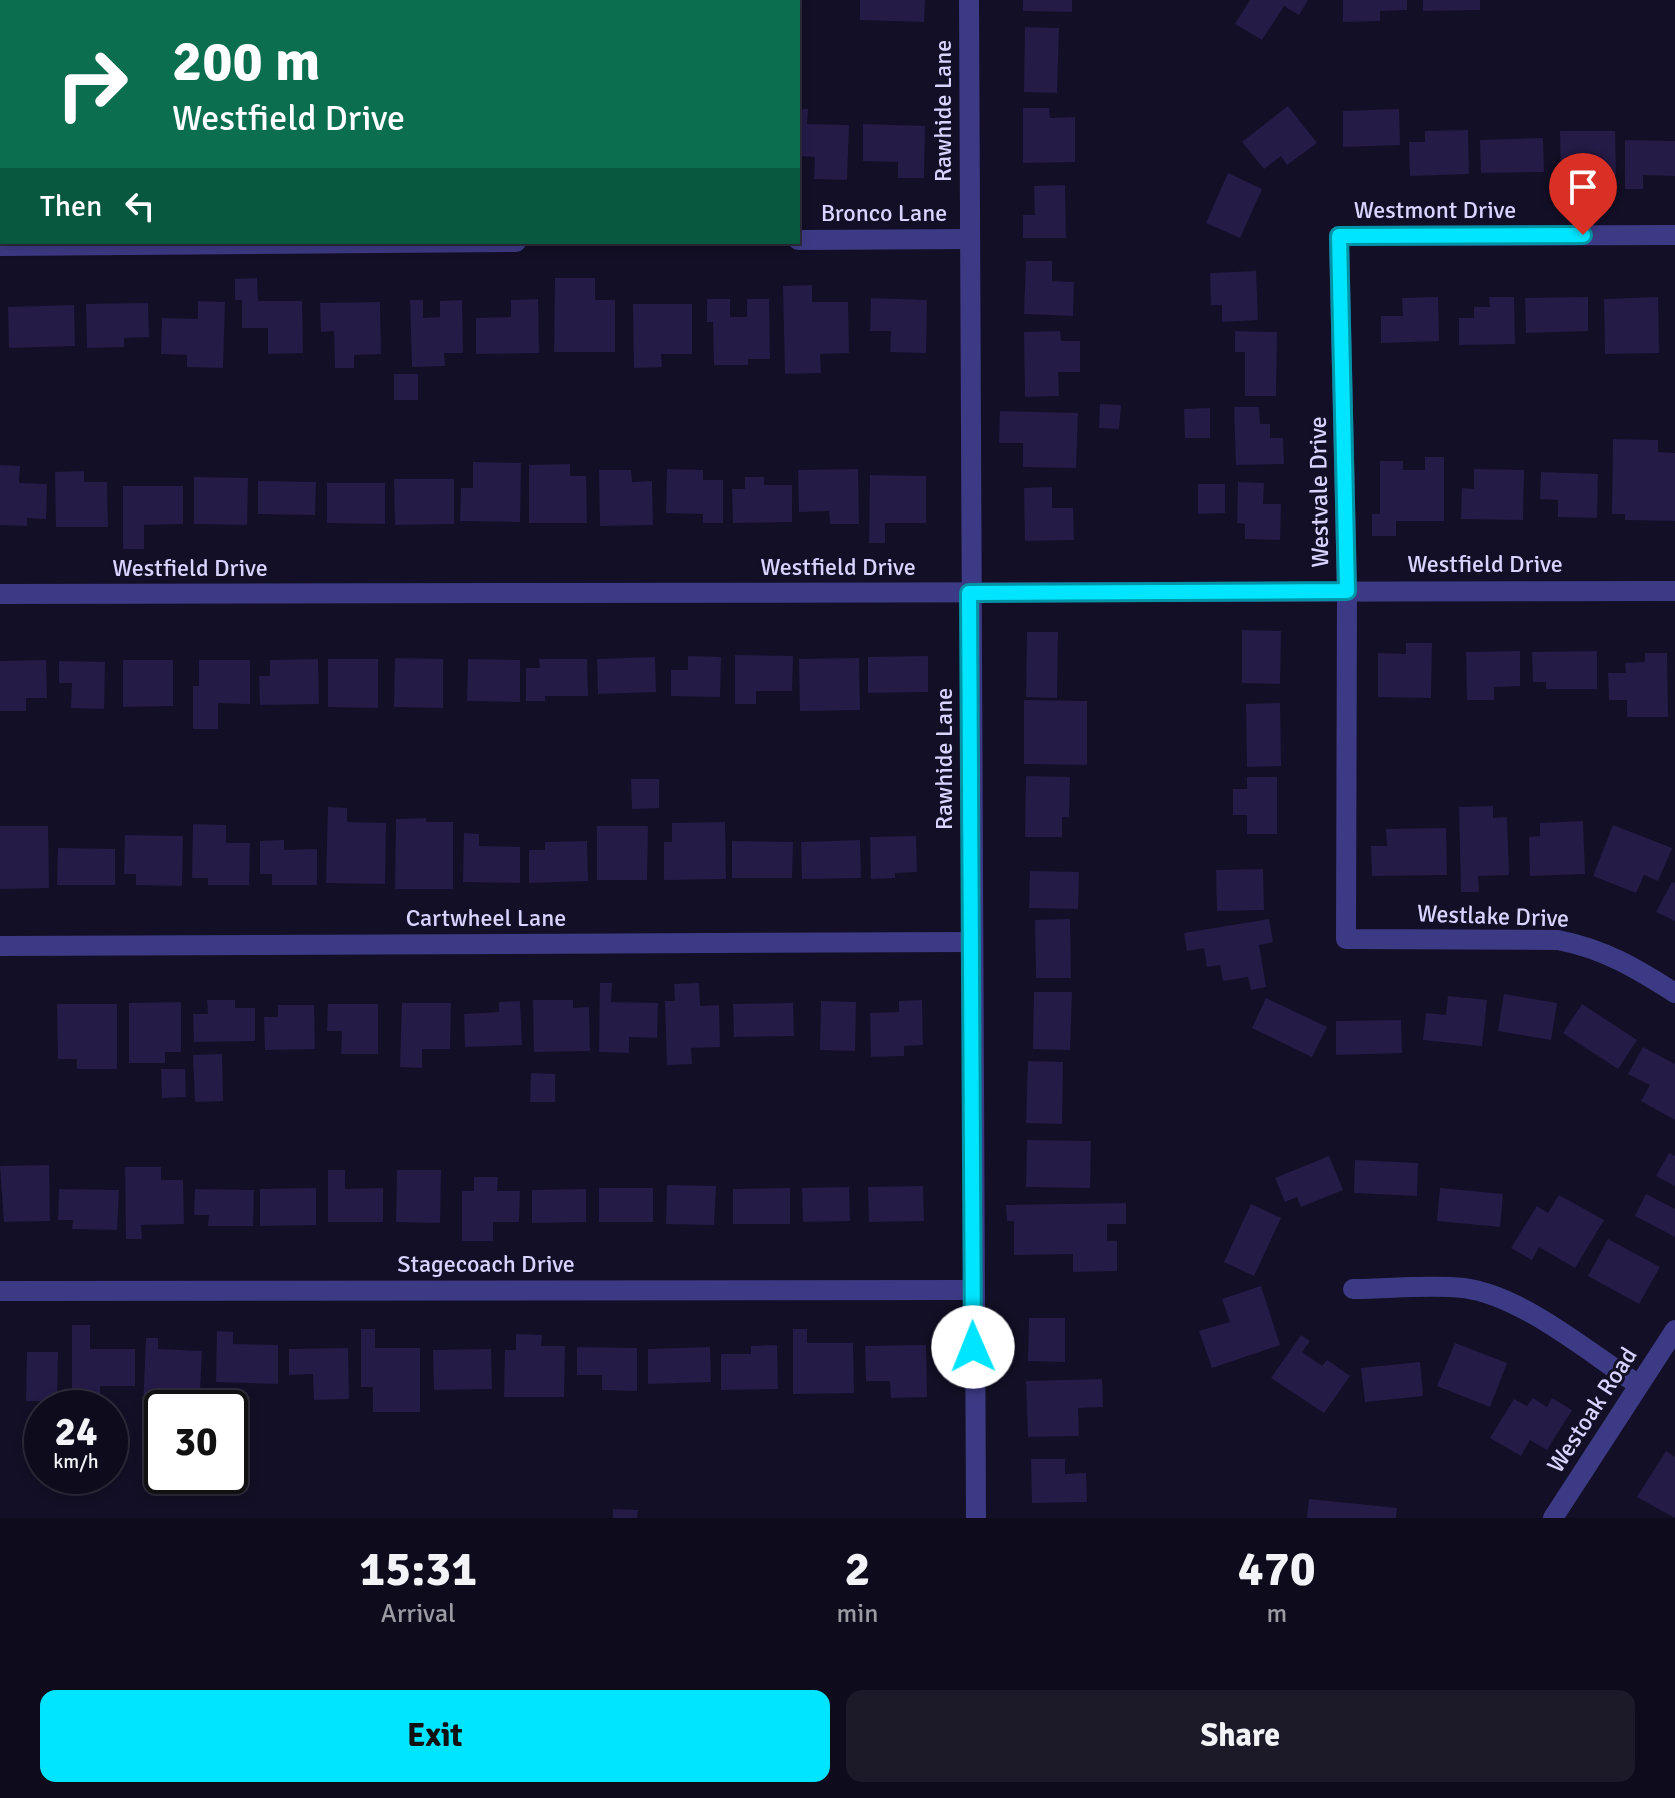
<!DOCTYPE html>
<html lang="en">
<head>
<meta charset="utf-8">
<style>
	body { margin:0; font-family:Signika,sans-serif; background:#1c1929; color:#f1f3f6; height:100vh; display:flex; flex-direction:column; font-size:30px; white-space:nowrap }
	* { box-sizing:border-box; margin:0 }
	p { font-size:26px; color:#9b9ba3 }
	.icon { flex:none; width:44px; height:44px; fill:none; stroke:currentColor; stroke-width:2; stroke-linecap:round; stroke-linejoin:round }
	.map { position:relative; height:1518px; overflow:hidden }
	.side { display:flex; flex-direction:column; background:#0e0b1c; flex:1 }
	.side>* { flex:none }
	.banner { position:absolute; left:0px; top:0px; width:800px; height:244px; box-shadow:0 4px 12px #0003,0 0 0 2px #2e2b3b; background:#0b6e4f; color:#fff; overflow:hidden }
	.speed { position:absolute; left:24px; top:1390px; display:flex; gap:16px; font-size:40px; font-weight:700; text-align:center }
	.speed>* { display:grid; place-content:center; width:104px; height:104px; border-radius:50%; background:#0e0b1c; box-shadow:0 4px 12px #0003,0 0 0 2px #2e2b3b; line-height:1 }
	.speed small { font-size:20px; font-weight:400 }
	.speed .limit { border:4px solid #111; border-radius:12px; background:#fff; color:#111 }
	.pin { position:absolute; display:grid; place-items:center; width:68px; height:68px; color:#fff; margin:-82px -34px; border-radius:50% 50% 50% 0; rotate:-45deg; box-shadow:0 0 8px #0007 }
	.pin .icon { rotate:45deg }
	.me { position:absolute; width:88px; margin:-44px; rotate:359deg; stroke-linejoin:round; filter:drop-shadow(0 0 6px #0008) }
	.turn { display:flex; align-items:center; gap:28px; height:168px; padding:0 40px; font-size:36px }
	.turn .icon { width:104px; height:104px; stroke-width:2.5 }
	.turn b { display:block; font-size:56px; line-height:68px }
	.then { display:flex; align-items:center; height:76px; padding:0 40px; background:#0003; gap:16px; font-size:30px }
	.eta { display:flex; justify-content:space-evenly; align-items:center; height:136px; text-align:center }
	.eta b { font-size:48px; font-weight:800; line-height:56px }
	.button { display:flex; gap:16px; margin-top:auto; padding:16px 40px }
	.button a { flex:1; height:92px; border-radius:16px; background:#00e5ff; color:#111; font-size:32px; font-weight:800; line-height:92px; text-align:center }
	.button a+a { background:#1c1929; color:#f1f3f6 }
	.map>svg:first-child { display:block }
</style>
</head>
<body>
<div class="map">
<svg width="1675" height="1518" viewBox="0 0 1675 1518">
	<rect width="100%" height="100%" fill="#130f26"/>
	<g fill="#241b47">
		<polygon points="860,0 925,0 924,22 860,20"/>
		<polygon points="1023,0 1072,0 1072,12 1023,11"/>
		<polygon points="1250,0 1308,0 1299,15 1284,6 1262,40 1235,24"/>
		<polygon points="1343,0 1407,0 1407,10 1380,11 1380,21 1343,22"/>
		<polygon points="1423,0 1480,0 1480,10 1423,11"/>
		<polygon points="1025,27 1059,28 1057,93 1024,92"/>
		<polygon points="1288,106 1317,143 1287,165 1281,156 1264,169 1242,142"/>
		<polygon points="1023,108 1049,108 1050,118 1075,117 1075,162 1023,163"/>
		<polygon points="798,109 808,109 807,124 849,125 847,180 814,179 815,157 798,156"/>
		<polygon points="1399,109 1400,145 1343,147 1343,111"/>
		<polygon points="863,124 925,126 924,178 898,178 898,162 863,161"/>
		<polygon points="1468,130 1469,174 1410,176 1409,142 1425,142 1425,131"/>
		<polygon points="1560,131 1615,131 1616,175 1561,177"/>
		<polygon points="1543,138 1544,172 1481,173 1480,140"/>
		<polygon points="1625,140 1675,141 1675,176 1643,175 1643,189 1625,189"/>
		<polygon points="1228,173 1262,189 1240,238 1206,223"/>
		<polygon points="1065,185 1066,238 1023,238 1023,215 1035,215 1034,186"/>
		<polygon points="1026,261 1052,261 1052,281 1074,282 1073,316 1024,314"/>
		<polygon points="1256,271 1258,320 1222,322 1222,305 1211,305 1210,273"/>
		<polygon points="257,278 258,301 302,301 303,353 268,354 268,328 242,328 242,300 235,300 235,279"/>
		<polygon points="555,278 595,278 595,300 615,300 615,352 554,352"/>
		<polygon points="812,285 812,302 848,302 849,353 820,354 821,373 785,374 783,286"/>
		<polygon points="1438,297 1439,341 1381,343 1381,316 1403,316 1402,298"/>
		<polygon points="1489,297 1514,297 1515,344 1459,345 1459,318 1474,318 1474,307 1490,307"/>
		<polygon points="1588,297 1588,331 1526,333 1525,298"/>
		<polygon points="1658,297 1659,353 1605,354 1604,299"/>
		<polygon points="871,298 927,300 926,353 890,352 891,331 870,331"/>
		<polygon points="538,299 539,353 476,354 476,318 511,317 511,300"/>
		<polygon points="707,299 730,299 730,317 747,317 747,299 769,299 770,359 748,359 748,365 714,365 713,322 707,322"/>
		<polygon points="410,300 423,300 423,318 440,317 440,301 462,300 463,353 444,353 445,366 412,367"/>
		<polygon points="198,301 225,302 223,368 187,367 187,355 161,354 162,318 198,319"/>
		<polygon points="380,302 381,354 354,355 354,368 335,368 334,331 321,332 320,303"/>
		<polygon points="148,303 149,337 124,338 124,347 87,348 86,304"/>
		<polygon points="633,304 692,304 692,354 661,354 662,367 634,368"/>
		<polygon points="74,305 75,346 9,348 8,307"/>
		<polygon points="1060,331 1061,341 1080,341 1080,372 1058,372 1059,396 1025,397 1024,332"/>
		<polygon points="1235,331 1277,332 1276,396 1245,396 1245,352 1235,352"/>
		<rect x="394" y="374" width="24" height="26"/>
		<polygon points="1100,404 1121,405 1119,429 1099,428"/>
		<polygon points="1234,407 1259,407 1260,424 1270,424 1270,438 1283,438 1284,464 1236,465"/>
		<polygon points="1210,408 1210,438 1185,438 1184,409"/>
		<polygon points="1000,411 1078,413 1076,468 1023,467 1023,443 999,443"/>
		<polygon points="1613,439 1658,440 1658,452 1675,453 1675,521 1625,520 1625,514 1612,514"/>
		<polygon points="1425,457 1444,457 1444,521 1396,521 1396,536 1372,536 1372,514 1380,514 1380,461 1403,461 1403,470 1425,470"/>
		<polygon points="473,462 521,463 520,522 460,521 461,488 473,488"/>
		<polygon points="570,464 570,476 586,476 587,523 529,523 529,465"/>
		<polygon points="0,465 20,466 19,483 47,484 46,519 27,518 27,526 0,525"/>
		<polygon points="667,469 703,470 703,480 723,480 723,523 703,523 703,514 666,513"/>
		<polygon points="858,469 859,524 830,524 829,511 799,512 798,470"/>
		<polygon points="1474,469 1524,470 1523,520 1461,519 1462,488 1474,489"/>
		<polygon points="599,470 631,470 632,482 652,481 653,525 600,526"/>
		<polygon points="84,471 84,482 107,482 108,527 56,527 55,472"/>
		<polygon points="1541,472 1598,474 1597,518 1558,517 1558,500 1540,499"/>
		<polygon points="870,475 926,476 926,523 885,523 885,543 869,543"/>
		<polygon points="194,477 248,478 247,525 194,524"/>
		<polygon points="745,477 764,477 764,485 792,485 792,522 733,523 732,489 745,489"/>
		<polygon points="394,479 454,479 454,524 395,525"/>
		<polygon points="258,481 316,482 315,515 258,514"/>
		<polygon points="1238,482 1264,483 1263,504 1281,504 1280,540 1245,539 1245,524 1237,523"/>
		<polygon points="327,483 385,483 385,524 327,523"/>
		<polygon points="1198,484 1225,484 1225,513 1198,514"/>
		<polygon points="123,486 183,486 183,524 144,525 144,549 123,549"/>
		<polygon points="1052,487 1052,508 1073,508 1074,540 1025,541 1024,488"/>
		<polygon points="1242,630 1281,631 1280,684 1242,683"/>
		<polygon points="1027,632 1058,632 1057,698 1026,697"/>
		<polygon points="1406,643 1432,643 1431,698 1378,697 1378,653 1406,654"/>
		<polygon points="1520,651 1520,686 1494,687 1494,700 1467,700 1466,652"/>
		<polygon points="1597,651 1597,689 1546,689 1546,682 1533,682 1532,652"/>
		<polygon points="1645,653 1667,653 1668,717 1627,717 1627,700 1609,700 1608,673 1626,673 1625,663 1645,662"/>
		<polygon points="735,655 793,656 792,691 756,691 756,704 735,704"/>
		<polygon points="688,656 721,657 720,697 671,696 671,670 688,670"/>
		<polygon points="928,656 928,692 868,693 868,657"/>
		<polygon points="655,657 656,692 598,694 597,659"/>
		<polygon points="395,658 443,659 443,708 394,707"/>
		<polygon points="859,658 860,710 800,711 799,659"/>
		<polygon points="318,659 319,704 260,705 259,676 270,676 270,660"/>
		<polygon points="328,659 378,659 378,708 328,707"/>
		<polygon points="468,659 520,660 520,702 467,701"/>
		<polygon points="539,659 587,659 588,696 545,696 545,701 526,701 526,668 540,668"/>
		<polygon points="46,660 47,698 26,698 26,711 0,711 0,661"/>
		<polygon points="123,660 173,660 173,706 123,707"/>
		<polygon points="199,660 250,660 250,704 218,703 218,729 193,729 193,686 199,686"/>
		<polygon points="59,661 105,662 104,709 71,708 72,683 59,683"/>
		<polygon points="1024,700 1087,701 1087,765 1024,764"/>
		<polygon points="1280,703 1281,766 1247,767 1246,704"/>
		<polygon points="1026,776 1070,777 1069,817 1062,817 1062,837 1025,837"/>
		<polygon points="1247,777 1277,777 1277,834 1247,834 1247,815 1233,815 1233,789 1247,789"/>
		<polygon points="631,779 659,779 659,808 632,809"/>
		<polygon points="1493,806 1493,818 1507,817 1509,875 1478,876 1479,892 1461,892 1459,807"/>
		<polygon points="328,807 347,808 347,822 386,823 385,884 326,883"/>
		<polygon points="426,818 426,822 453,822 453,889 395,889 396,819"/>
		<polygon points="1583,821 1585,874 1530,876 1529,837 1540,836 1540,823"/>
		<polygon points="725,822 726,879 664,880 664,842 672,842 672,823"/>
		<polygon points="193,824 226,825 226,843 250,843 249,885 208,885 208,878 192,878"/>
		<polygon points="1613,825 1672,848 1658,881 1644,875 1636,893 1593,876"/>
		<polygon points="0,826 48,826 49,888 0,889"/>
		<polygon points="597,826 648,826 647,880 597,880"/>
		<polygon points="1446,828 1447,875 1372,876 1371,846 1387,846 1386,829"/>
		<polygon points="464,833 479,834 479,846 520,847 520,883 463,882"/>
		<polygon points="125,835 183,836 182,886 136,885 136,874 124,874"/>
		<polygon points="916,836 917,872 895,873 895,878 871,879 870,837"/>
		<polygon points="284,840 284,850 317,849 317,885 272,885 272,874 260,874 260,841"/>
		<polygon points="860,840 861,878 802,879 801,842"/>
		<polygon points="587,841 588,881 529,883 529,850 545,850 545,842"/>
		<polygon points="732,841 793,842 792,878 732,878"/>
		<polygon points="58,848 115,849 115,885 57,885"/>
		<polygon points="1263,869 1264,910 1217,911 1216,870"/>
		<polygon points="1030,871 1079,872 1078,909 1029,908"/>
		<polygon points="1672,882 1675,883 1675,921 1656,912"/>
		<polygon points="1070,919 1071,978 1036,978 1035,920"/>
		<polygon points="1269,919 1273,942 1259,945 1266,987 1251,990 1248,977 1223,981 1220,965 1207,967 1204,948 1187,951 1184,933"/>
		<polygon points="600,983 612,983 611,1002 658,1003 657,1038 629,1037 629,1053 599,1052"/>
		<polygon points="699,983 700,1006 719,1005 720,1047 691,1048 692,1064 667,1065 665,1001 675,1001 674,984"/>
		<polygon points="1034,992 1072,992 1070,1050 1033,1049"/>
		<polygon points="1504,994 1557,1003 1551,1040 1498,1031"/>
		<polygon points="1448,996 1487,1000 1482,1046 1423,1040 1426,1013 1446,1015"/>
		<polygon points="1266,998 1327,1027 1312,1057 1252,1028"/>
		<polygon points="207,1000 235,1000 235,1008 255,1008 255,1041 194,1042 193,1014 208,1014"/>
		<polygon points="533,1000 573,1000 573,1008 589,1007 590,1051 534,1052"/>
		<polygon points="922,1000 923,1045 904,1046 904,1056 871,1057 870,1013 899,1012 899,1001"/>
		<polygon points="520,1001 522,1045 465,1047 464,1014 499,1012 499,1002"/>
		<polygon points="821,1001 856,1002 855,1051 820,1050"/>
		<polygon points="181,1002 181,1052 165,1052 165,1063 129,1063 129,1003"/>
		<polygon points="402,1003 451,1003 450,1049 422,1049 422,1068 400,1067"/>
		<polygon points="793,1003 794,1036 734,1037 733,1004"/>
		<polygon points="57,1004 117,1004 117,1069 77,1069 77,1059 58,1059"/>
		<polygon points="328,1004 378,1004 378,1054 341,1054 342,1031 327,1031"/>
		<polygon points="1582,1004 1637,1040 1618,1069 1563,1033"/>
		<polygon points="278,1005 314,1005 315,1049 265,1050 264,1017 278,1017"/>
		<polygon points="1401,1020 1402,1053 1336,1055 1336,1021"/>
		<polygon points="1643,1047 1675,1064 1675,1120 1641,1101 1650,1085 1628,1074"/>
		<polygon points="222,1054 223,1101 195,1102 193,1055"/>
		<polygon points="1028,1061 1063,1062 1062,1124 1026,1123"/>
		<polygon points="161,1069 185,1069 186,1097 162,1098"/>
		<polygon points="531,1073 555,1074 555,1102 530,1102"/>
		<polygon points="1027,1140 1091,1141 1090,1188 1026,1187"/>
		<polygon points="1669,1153 1675,1156 1675,1186 1656,1176"/>
		<polygon points="1329,1156 1343,1190 1301,1207 1297,1197 1285,1202 1275,1178"/>
		<polygon points="1355,1160 1418,1163 1417,1196 1354,1193"/>
		<polygon points="49,1165 50,1221 4,1222 0,1166"/>
		<polygon points="125,1167 161,1167 161,1180 183,1180 184,1224 141,1225 142,1239 126,1239"/>
		<polygon points="328,1170 345,1170 345,1189 383,1188 383,1222 328,1222"/>
		<polygon points="397,1170 441,1170 440,1223 396,1222"/>
		<polygon points="474,1177 498,1177 497,1191 520,1191 519,1222 493,1222 493,1241 462,1241 462,1191 474,1191"/>
		<polygon points="667,1185 716,1186 714,1225 666,1224"/>
		<polygon points="923,1186 924,1221 869,1222 868,1187"/>
		<polygon points="849,1187 850,1221 803,1222 802,1188"/>
		<polygon points="316,1188 316,1225 260,1226 260,1189"/>
		<rect x="599" y="1188" width="54" height="34"/>
		<polygon points="790,1188 790,1224 733,1224 733,1189"/>
		<polygon points="1440,1188 1503,1194 1500,1227 1437,1221"/>
		<polygon points="59,1189 119,1190 117,1230 72,1229 73,1220 58,1220"/>
		<polygon points="195,1189 254,1190 253,1226 208,1226 209,1215 194,1215"/>
		<polygon points="586,1189 586,1222 532,1223 532,1190"/>
		<polygon points="1646,1194 1675,1209 1675,1237 1635,1216"/>
		<polygon points="1559,1195 1604,1220 1575,1268 1539,1247 1532,1260 1511,1248 1537,1206 1548,1213"/>
		<polygon points="1126,1203 1126,1224 1107,1224 1107,1241 1117,1241 1117,1271 1073,1272 1073,1254 1014,1255 1014,1221 1007,1221 1006,1205"/>
		<polygon points="1251,1204 1281,1218 1254,1276 1224,1262"/>
		<polygon points="1608,1239 1660,1267 1639,1304 1588,1276"/>
		<polygon points="1261,1286 1280,1345 1212,1368 1199,1331 1230,1322 1222,1299"/>
		<polygon points="1029,1318 1065,1318 1065,1362 1028,1361"/>
		<polygon points="72,1325 90,1325 90,1349 135,1349 135,1386 100,1386 100,1403 72,1403"/>
		<polygon points="361,1329 375,1329 375,1348 420,1348 420,1412 373,1412 373,1387 361,1387"/>
		<polygon points="793,1329 807,1329 807,1343 853,1343 854,1393 793,1394"/>
		<polygon points="217,1331 233,1332 233,1344 278,1345 278,1384 216,1382"/>
		<polygon points="516,1334 542,1335 541,1346 565,1346 564,1397 504,1397 505,1350 516,1350"/>
		<polygon points="1301,1335 1310,1341 1302,1352 1322,1366 1327,1360 1350,1376 1324,1413 1271,1378"/>
		<polygon points="146,1338 158,1338 158,1349 202,1351 200,1391 169,1390 168,1408 143,1409"/>
		<polygon points="1455,1343 1507,1363 1490,1407 1437,1386"/>
		<polygon points="777,1345 778,1389 721,1390 721,1354 751,1354 751,1346"/>
		<polygon points="926,1345 927,1397 891,1398 890,1381 866,1381 865,1346"/>
		<polygon points="577,1347 637,1348 637,1391 602,1390 602,1375 577,1375"/>
		<polygon points="710,1347 711,1382 648,1384 648,1349"/>
		<polygon points="348,1348 349,1399 314,1400 313,1374 289,1375 289,1349"/>
		<polygon points="491,1349 492,1389 434,1390 433,1350"/>
		<polygon points="27,1352 58,1352 57,1401 26,1401"/>
		<polygon points="1420,1362 1423,1396 1365,1402 1361,1368"/>
		<polygon points="1102,1379 1103,1407 1078,1408 1079,1436 1028,1437 1026,1381"/>
		<polygon points="1533,1398 1547,1407 1552,1398 1572,1410 1547,1450 1530,1440 1521,1456 1490,1438 1514,1399 1527,1406"/>
		<polygon points="1666,1451 1675,1457 1675,1518 1637,1497"/>
		<polygon points="1031,1459 1065,1459 1065,1474 1086,1473 1087,1502 1032,1503"/>
		<polygon points="1309,1499 1397,1508 1396,1518 1307,1518"/>
		<polygon points="613,1509 638,1510 637,1518 613,1518"/>
	</g>
	<g fill="none" stroke-linecap="round" stroke-linejoin="round">
		<g stroke="#3d3a85" stroke-width="20">
			<polyline points="969,0 976,1518"/>
			<path d="M1675 235 1339 236 1347 591 1346 939 1558 940C1604 949 1636 968 1675 993"/>
			<polyline points="798,240 970,239"/>
			<polyline points="0,246 516,242"/>
			<polyline points="0,594 1675,591"/>
			<polyline points="0,946 972,942"/>
			<path d="M1353 1289C1390 1289 1428 1284 1464 1288 1523 1296 1589 1353 1639 1385"/>
			<polyline points="0,1291 973,1290"/>
			<polyline points="1553,1518 1675,1330"/>
		</g>
	</g>
	<g fill="none" stroke-linecap="round" stroke-linejoin="round">
		<g stroke="#0095a6" stroke-width="20">
			<polyline id="route" points="973,1347 969,593 1347,591 1339,236 1583,235"/>
		</g>
		<use href="#route" stroke="#00e5ff" stroke-width="14"/>
	</g>
	<g text-anchor="middle" stroke-width="6" stroke-linejoin="round" paint-order="stroke">
		<g font-size="24" fill="#d9d4ff" stroke="#130f26">
			<text transform="translate(943 111) rotate(-90)" y="8">Rawhide Lane</text>
			<text x="1435" y="218">Westmont Drive</text>
			<text x="884" y="221">Bronco Lane</text>
			<text transform="translate(1319 492) rotate(-91)" y="8">Westvale Drive</text>
			<text x="1485" y="572">Westfield Drive</text>
			<text x="838" y="575">Westfield Drive</text>
			<text x="190" y="576">Westfield Drive</text>
			<text transform="translate(944 759) rotate(-90)" y="8">Rawhide Lane</text>
			<text transform="translate(1493 916) rotate(2)" y="8">Westlake Drive</text>
			<text x="486" y="926">Cartwheel Lane</text>
			<text x="486" y="1272">Stagecoach Drive</text>
			<text transform="translate(1592 1410) rotate(-57)" y="8">Westoak Road</text>
		</g>
	</g>
</svg>
<div class="speed"><div>24<small>km/h</small></div><div class="limit">30</div></div>
<div class="pin" style="left:1583px;top:235px;background:#d93025"><svg class="icon" aria-label="arrive" viewBox="0 0 24 24"><path d="M6 21V4h12l-3 4 3 4H6"/></svg></div>
<svg class="me" style="left:973px;top:1347px" viewBox="-20 -20 40 40"><circle r="19" fill="#fff"/><path d="M0-13L10 11 0 6-10 11z" fill="#00e5ff"/></svg>
<div class="banner">
<div class="turn"><svg class="icon" aria-label="right" viewBox="0 0 24 24"><path d="M7 20v-9h11M14 6l5 5-5 5"/></svg><div><b>200 m</b>Westfield Drive</div></div>
<div class="then">Then<svg class="icon" aria-label="left" viewBox="0 0 24 24"><path d="M17 20v-9H6M10 6l-5 5 5 5"/></svg></div>
</div>
</div>
<section class="side">
<div class="eta">
<div><b>15:31</b><p>Arrival</p></div>
<div><b>2</b><p>min</p></div>
<div><b>470</b><p>m</p></div>
</div>
<div class="button"><a>Exit</a><a>Share</a></div>
</section>
</body>
</html>
